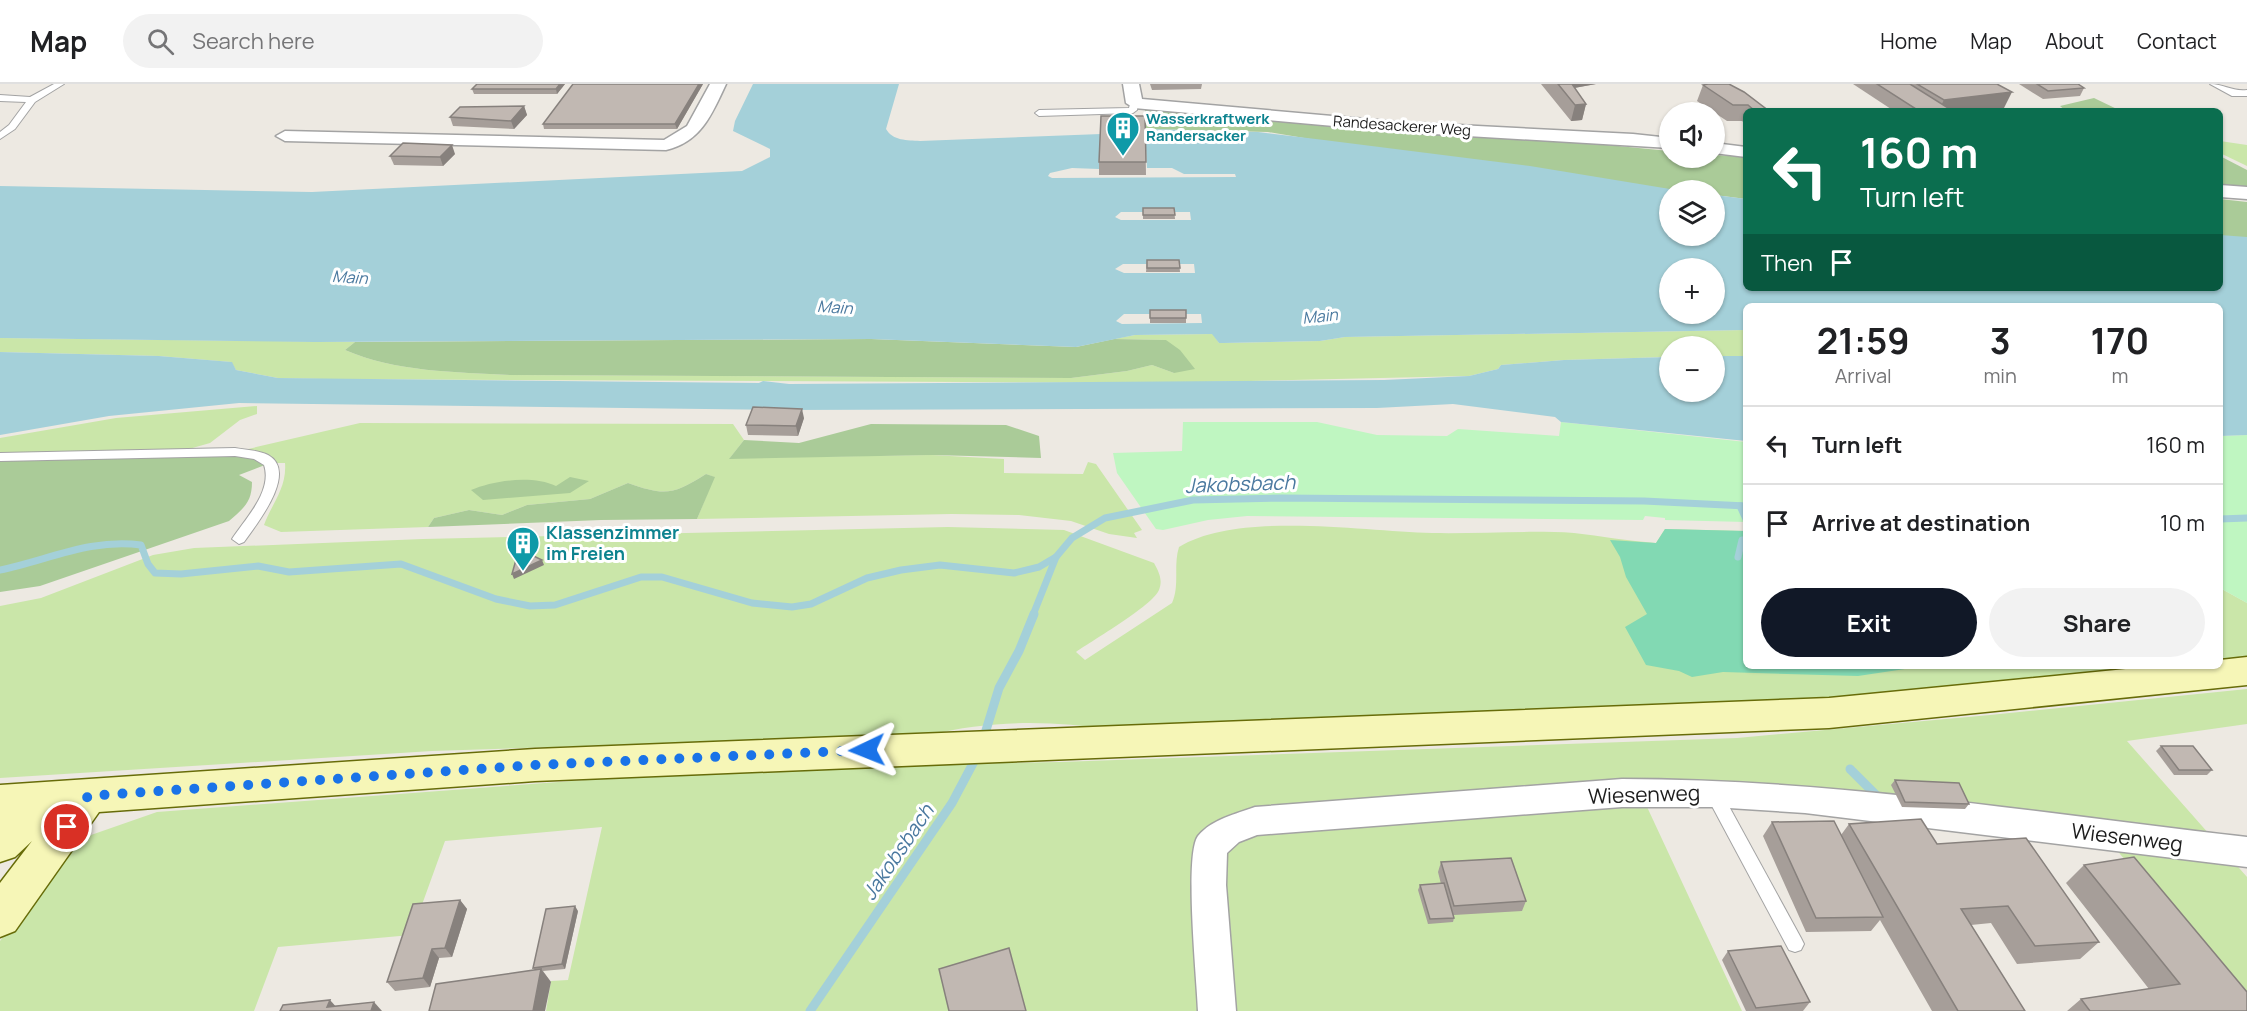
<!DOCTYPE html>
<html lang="en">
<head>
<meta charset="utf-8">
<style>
	body { margin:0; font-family:Manrope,sans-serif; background:#f2f2f2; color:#202124; height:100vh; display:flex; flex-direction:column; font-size:22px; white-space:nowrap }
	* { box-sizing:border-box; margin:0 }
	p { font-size:20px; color:#757577 }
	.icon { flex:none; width:33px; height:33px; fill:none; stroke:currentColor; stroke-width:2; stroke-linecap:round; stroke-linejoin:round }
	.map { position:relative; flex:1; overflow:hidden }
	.side { position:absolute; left:1743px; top:219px; width:480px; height:366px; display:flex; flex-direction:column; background:#fff; border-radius:9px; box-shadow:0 2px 4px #0004 }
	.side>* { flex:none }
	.banner { position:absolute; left:1743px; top:24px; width:480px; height:183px; border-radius:9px; box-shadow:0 2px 4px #0004; background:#0b6e4f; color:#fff; overflow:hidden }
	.tools { position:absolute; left:1659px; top:18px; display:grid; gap:12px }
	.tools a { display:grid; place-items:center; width:66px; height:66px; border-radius:50%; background:#fff; box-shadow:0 2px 4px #0004; font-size:30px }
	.pin { position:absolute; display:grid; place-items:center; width:51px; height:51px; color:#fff; margin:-26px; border:3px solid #fff; border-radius:50%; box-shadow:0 2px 6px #0007 }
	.me { position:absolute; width:66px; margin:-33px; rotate:268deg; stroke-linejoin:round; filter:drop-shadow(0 0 4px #0008) }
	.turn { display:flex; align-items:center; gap:21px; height:126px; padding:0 18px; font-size:27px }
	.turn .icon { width:78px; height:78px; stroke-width:2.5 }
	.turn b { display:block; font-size:42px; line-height:51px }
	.then { display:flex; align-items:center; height:57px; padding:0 18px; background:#0003; gap:12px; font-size:22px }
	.eta { display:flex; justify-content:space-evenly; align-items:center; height:102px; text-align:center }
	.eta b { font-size:36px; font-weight:700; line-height:42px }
	.button { display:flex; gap:12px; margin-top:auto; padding:12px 18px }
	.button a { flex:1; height:69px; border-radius:36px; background:#111827; color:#fff; font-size:24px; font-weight:700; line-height:69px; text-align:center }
	.button a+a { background:#f2f2f2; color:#202124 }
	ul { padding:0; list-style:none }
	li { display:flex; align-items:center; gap:18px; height:78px; padding:0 18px; border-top:2px solid #e0e0e0 }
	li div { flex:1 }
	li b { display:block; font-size:22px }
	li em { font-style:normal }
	header { display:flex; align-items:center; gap:36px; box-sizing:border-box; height:84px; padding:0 30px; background:#fff; border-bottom:2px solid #e0e0e0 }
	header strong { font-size:28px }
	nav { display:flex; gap:33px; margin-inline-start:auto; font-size:21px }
	.search { width:420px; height:54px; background:#f2f2f2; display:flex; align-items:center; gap:15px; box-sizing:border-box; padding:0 21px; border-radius:33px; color:#757577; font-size:22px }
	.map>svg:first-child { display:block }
</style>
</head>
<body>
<header>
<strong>Map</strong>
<div class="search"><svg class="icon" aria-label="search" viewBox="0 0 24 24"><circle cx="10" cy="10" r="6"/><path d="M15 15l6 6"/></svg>Search here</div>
<nav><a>Home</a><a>Map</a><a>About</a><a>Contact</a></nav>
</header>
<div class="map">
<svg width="2247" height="927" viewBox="0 0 2247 927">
	<rect width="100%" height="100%" fill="#ede9e2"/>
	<g fill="#cae6a9">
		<polygon points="2220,57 2247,61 2247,82 2220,69"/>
		<path d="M1746 246V272H1715L1714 262H1670L1669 273 1564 276 1501 281 1498 285 1469 292 1162 299 323 295 278 294 236 286 231 278 159 272 0 268V254L355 258 345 266C395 288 456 288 510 291L1071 294 1127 287 1152 281 1174 289 1166 256 1114 255 1135 251 1213 250 1219 259H1224L1320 257 1345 253Z"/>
		<polygon points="257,322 257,330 240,336 210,359 189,365 0,369 0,354 116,334"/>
		<path d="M360 339 733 340 744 356 730 374 932 371 1004 375V389L1083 390 1088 378 1096 380 1142 446 1134 449 1137 454 1109 450 1071 437 1019 431 952 430 697 435 714 393 706 390C673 411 665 412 628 399L590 415 527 421 502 431 469 426 434 434 428 443 281 448 264 441C272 419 287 404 285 379H270L235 368Z"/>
		<path d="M948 443 1064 446 1154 479C1159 488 1163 496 1159 506 1152 522 1093 556 1076 568L1085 576 1172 519C1180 501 1173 482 1179 463 1238 427 1362 447 1432 449 1479 450 1527 446 1574 449 1601 452 1628 457 1656 459L1665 445 1746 447V582H2192L1879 611 1691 625 1112 646C1051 636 989 636 930 651L432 667 0 694V522L41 514 153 471 194 464 423 455Z"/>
		<polygon points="2220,504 2247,519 2247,575 2220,579"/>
		<polygon points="2247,605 2247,640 2127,657 2247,793 2247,922 2105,752 1641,710 1742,927 546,927 551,897 568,896 602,743 445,757 411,851 278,863 254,927 0,927 0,857 36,808 64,773 91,751 157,728 760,683 1060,678 1737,654 1990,631"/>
	</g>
	<g fill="#aacb98">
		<polygon points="2094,14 2121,27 2066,27 2060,22"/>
		<polygon points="1145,26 1455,46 1669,67 1670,74 1714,74 1715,71 1746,73 1746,115 1715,111 1714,106 1676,106 1505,92 1393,69 1268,48 1144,45"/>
		<polygon points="2220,72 2247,86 2247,105 2220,104"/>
		<polygon points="2220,115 2247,118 2247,160 2220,157"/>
		<path d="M871 255 1076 263 1114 255 1166 256 1180 266 1195 285 1174 289 1152 281 1127 287 1071 294 510 291C456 288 395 288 345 266L355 258Z"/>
		<polygon points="871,340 1006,341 1039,352 1041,374 932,371 729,375 744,356 799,359"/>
		<path d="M235 368 270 379 239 391 252 398C252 418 244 424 229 437L40 502 0 508V373Z"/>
		<path d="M706 390 715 393 697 435 601 436 428 443 434 434 469 426 502 431 527 421 590 415 628 399C665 412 673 411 706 390Z"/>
		<path d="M570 393 589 397 570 409 483 416 471 406C494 396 533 391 556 402Z"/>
	</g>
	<g fill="#bff6c1">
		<polygon points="1183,338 1317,338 1377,351 1447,352 1458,345 1559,352 1561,338 1746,358 1746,438 1665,436 1665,434 1645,432 1643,436 1247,432 1208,436 1163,446 1156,445 1117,389 1113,369 1182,367"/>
		<polygon points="2247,351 2247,519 2220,504 2220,352"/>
	</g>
	<polygon fill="#82d9b3" points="1665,445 1746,447 1746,582 1925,582 1858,592 1723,588 1692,593 1679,587 1646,581 1625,543 1647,530 1626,493 1620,473 1610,456 1656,459"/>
	<g fill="#a4d0d9" fill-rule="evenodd">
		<path d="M753 0H899L886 45C893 57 907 56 920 57L1101 50 1099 85 1072 84 1050 89 1048 92 1052 94 1236 93 1235 90H1184L1172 84H1147L1145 45 1258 48 1324 56 1530 82 1676 106H1670V152H1714L1715 111 1746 115V204H2220V151L2247 153V351L2220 352V222H1746V246L1345 253 1320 257 1224 259H1219L1212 250 1135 251 1076 263 871 255 315 258 0 254V102L312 108 742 87 770 73V65L733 47 735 37ZM1121 128H1190L1191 136H1121L1115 133ZM1123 180H1194L1195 189H1124L1115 185ZM1670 184H1714V230H1670ZM1124 230H1201L1202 239 1122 240 1116 237Z"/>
		<polygon points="0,268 159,272 232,278 236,286 278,294 759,299 763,297 789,300 1384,296 1469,292 1498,285 1501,281 1564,276 1669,273 1670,308 1714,308 1715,272 1746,272 1746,357 1561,338 1555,333 1453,320 1377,324 781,326 239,319 109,332 0,351"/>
	</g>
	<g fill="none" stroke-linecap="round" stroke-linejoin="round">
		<g stroke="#a4d0d9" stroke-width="7">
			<polyline points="1740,422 1746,435"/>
			<polyline points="2220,435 2247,434"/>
			<polyline points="1738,473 1742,456"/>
			<path d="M0 486C48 476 92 454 141 461L148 480 155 489 181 490 258 482 289 488 401 480 496 515 530 522 555 521 641 493H662L752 519 792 523 811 520 867 494 901 486 940 481 1014 489 1039 483 1056 473"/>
			<polyline points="1033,531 1056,473 1072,454 1105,434 1193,416 1280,414 1644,417 1746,422"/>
		</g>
		<g stroke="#a4d0d9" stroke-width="9">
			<polyline points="983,656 999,604 1019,567 1034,530"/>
			<polyline points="1850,685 1880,715"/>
			<polyline points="810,927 952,719 978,670"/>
		</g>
		<g stroke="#a3a3a3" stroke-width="2">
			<g id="lane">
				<polygon points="54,0 64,0 35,18 15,45 0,55 0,48 9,41 26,18 0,17 0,11 30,13"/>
				<path d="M2210 0C2224 0 2233 8 2247 6V12H2232Z"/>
				<polygon points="1134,16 1138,19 1137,26 1133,29 1039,32 1035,29 1039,26 1129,24 1131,17"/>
				<path d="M235 364C246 366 258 366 268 371 299 388 256 441 244 458L239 460 232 455C245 435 273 407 264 381L254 375 235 372 0 377V369Z"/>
				<polygon points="1713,702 1719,704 1801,854 1804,860 1801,866 1795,868 1789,866 1705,709 1707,704"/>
			</g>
		</g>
		<g stroke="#a3a3a3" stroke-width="3">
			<g id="street">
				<path d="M710 0H726C712 30 701 58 666 66L285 57 276 52 285 47 664 56 687 42Z"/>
				<polygon points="1123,0 1139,0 1142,15 1400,38 1633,50 1670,54 1670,64 1400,48 1134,24 1126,19"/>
				<polygon points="1714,59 1746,63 1746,73 1714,69"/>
				<polygon points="2220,101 2247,103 2247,115 2220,113"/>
				<path d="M1622 695C1831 695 2039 729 2247 753V783L1805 729 1713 723H1622L1257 751 1239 758 1227 769 1226 801 1236 927H1198C1197 897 1184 771 1198 752 1212 735 1236 730 1255 723Z"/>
			</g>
		</g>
		<g stroke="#676c09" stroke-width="3">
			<polygon id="secondary" points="2247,573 2247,601 1829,644 535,697 99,728 15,847 0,853 0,799 32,757 15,773 0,778 0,701 535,665 1829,614 2156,582 2220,582 2220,576"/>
		</g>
		<use href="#lane" fill="#fff" fill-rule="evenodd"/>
		<use href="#street" fill="#fff" fill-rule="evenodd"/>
		<use href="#secondary" fill="#f6f6b7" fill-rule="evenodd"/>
	</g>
	<g fill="#a69e99">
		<polygon points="477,0 565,0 557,10 474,10 472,5"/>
		<polygon points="703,0 677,45 544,45 543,40"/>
		<polygon points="1150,0 1202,0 1201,5 1152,6"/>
		<polygon points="1541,0 1596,0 1574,4 1586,20 1582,36 1571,37"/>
		<polygon points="1853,0 1997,0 2004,24 1981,27 1894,27"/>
		<polygon points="2019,0 2078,0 2084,4 2080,12 2043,15"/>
		<polygon points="1703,1 1769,27 1746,27 1746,40 1742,37 1727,37 1697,17"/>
		<polygon points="524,22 527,31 514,45 453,42 450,33"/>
		<polygon points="1145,32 1146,91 1099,91 1099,78"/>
		<polygon points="455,70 443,82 394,81 390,72"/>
		<polygon points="1143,124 1174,124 1175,135 1143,135"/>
		<polygon points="1147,176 1179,176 1180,188 1146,188"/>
		<polygon points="1150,226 1186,234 1186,239 1150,239"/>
		<polygon points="804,334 798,352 748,351 746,341"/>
		<polygon points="2161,662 2212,686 2207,691 2174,691 2156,667"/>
		<polygon points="1895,696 1969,720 1965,725 1902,723 1891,701"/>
		<polygon points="1772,738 1841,751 1849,740 1937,760 2099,858 2080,875 2017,880 1991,839 1971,841 2025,927 1932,927 1880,836 1871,847 1806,848 1763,752"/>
		<polygon points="1441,778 1526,817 1522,827 1454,831 1454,834 1453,838 1428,840 1418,806 1420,801 1441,800 1438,788"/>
		<polygon points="2084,781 2247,927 2067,927 2081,915 2149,905 2066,799"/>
		<polygon points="460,816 467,825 452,873 439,874 430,903 395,907 387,898"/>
		<polygon points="578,827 565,885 543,887 551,898 533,884"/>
		<polygon points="1728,867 1810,918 1803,927 1746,927 1722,876"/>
	</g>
	<g fill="#87817d">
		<polygon points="560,0 565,0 557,10 556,5"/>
		<polygon points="699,0 703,0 677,45 675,40"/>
		<polygon points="1563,0 1596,0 1563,6"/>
		<polygon points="2012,8 2004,24 1981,27 1938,27 1944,16"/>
		<polygon points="1586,20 1582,36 1571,37 1575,21"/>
		<polygon points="524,22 527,31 514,45 511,37"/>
		<polygon points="452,61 455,70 443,82 440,73"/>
		<polygon points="802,325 804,334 798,352 796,342"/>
		<polygon points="542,476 544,481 514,495 512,490"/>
		<polygon points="460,816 467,825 452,873 445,864"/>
		<polygon points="575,822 578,827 565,885 562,880"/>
		<polygon points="432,865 439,874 430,903 423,894"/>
		<polygon points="541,885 551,898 545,927 533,927"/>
		<polygon points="330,916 338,925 327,923"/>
		<polygon points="374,918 382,927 371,927"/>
	</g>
	<g fill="#c1b8b2" stroke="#87817d" stroke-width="1.5">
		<polygon points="477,0 560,0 556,5 472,5"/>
		<polygon points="573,0 699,0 675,40 543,40"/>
		<polygon points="1558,0 1572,0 1586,20 1575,21"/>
		<polygon points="1708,0 1729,0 1744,8 1769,27 1755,27 1748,21 1733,21 1703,1"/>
		<polygon points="1877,0 1910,0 1953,27 1919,27"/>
		<polygon points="1917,0 1997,0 2012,8 1944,16"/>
		<polygon points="2037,0 2078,0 2084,4 2048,7"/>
		<polygon points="524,22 511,37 450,33 460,23"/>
		<polygon points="1101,32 1145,32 1146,78 1099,78"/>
		<polygon points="403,59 452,61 440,73 390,72"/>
		<polygon points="1143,124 1174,124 1175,131 1143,131"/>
		<polygon points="1147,176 1179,176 1180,184 1147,184"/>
		<rect x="1150" y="226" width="36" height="8"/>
		<polygon points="753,323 802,325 796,342 746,341"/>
		<polygon points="519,465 542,476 512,490"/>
		<polygon points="2161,662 2193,662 2212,686 2179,686"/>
		<polygon points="1895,696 1959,699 1969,720 1905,718"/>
		<polygon points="1921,735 1937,760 2026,754 2099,858 2035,862 2008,822 1961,825 2025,927 1958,927 1849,740"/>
		<polygon points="1834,737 1883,833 1816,834 1772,738"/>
		<polygon points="2134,773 2247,908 2247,927 2090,927 2081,915 2180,900 2084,781"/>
		<polygon points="1511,774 1526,817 1454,822 1441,778"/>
		<polygon points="1444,799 1454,834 1430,835 1420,801"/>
		<polygon points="460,816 445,864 432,865 423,894 387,898 413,820"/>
		<polygon points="575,822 562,880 533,884 546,825"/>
		<polygon points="1781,862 1810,918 1756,924 1728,867"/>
		<polygon points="1009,864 1026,927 949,927 939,885"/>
		<polygon points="541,885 533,927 429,927 436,900"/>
		<polygon points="330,916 327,923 374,918 371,927 280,927 283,921"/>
	</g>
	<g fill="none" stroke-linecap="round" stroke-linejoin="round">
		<polyline stroke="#1a73e8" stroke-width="10" stroke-dasharray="0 18" points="67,743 88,712 535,681 867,666"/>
	</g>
	<defs>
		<g id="building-pin" transform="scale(1.725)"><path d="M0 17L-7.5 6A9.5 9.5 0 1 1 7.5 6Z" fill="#0f9aa8" stroke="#fff"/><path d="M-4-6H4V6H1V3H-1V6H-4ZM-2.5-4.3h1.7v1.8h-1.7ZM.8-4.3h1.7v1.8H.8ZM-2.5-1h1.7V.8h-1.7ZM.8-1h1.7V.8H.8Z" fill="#fff"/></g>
	</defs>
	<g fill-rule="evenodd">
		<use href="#building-pin" x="1123" y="44"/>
		<use href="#building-pin" x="523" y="459"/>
	</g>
	<g text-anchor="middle" stroke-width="6" stroke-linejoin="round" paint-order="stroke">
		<g font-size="15" font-weight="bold" fill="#0d838f" stroke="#fff" text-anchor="start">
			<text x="1146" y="40">Wasserkraftwerk<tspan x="1146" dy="17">Randersacker</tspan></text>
		</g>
		<g font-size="15" fill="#1c1c1c" stroke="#fff">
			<text transform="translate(1402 42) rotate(4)" y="5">Randesackerer Weg</text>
		</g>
		<g font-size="16" font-style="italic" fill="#4a799f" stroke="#fff">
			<text transform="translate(350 193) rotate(4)" y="6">Main</text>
			<text transform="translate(835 223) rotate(4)" y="6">Main</text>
			<text transform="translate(1320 232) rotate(-6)" y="6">Main</text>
		</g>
		<g font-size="18" font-weight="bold" fill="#0d838f" stroke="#fff" text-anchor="start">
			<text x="546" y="455">Klassenzimmer<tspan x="546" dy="21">im Freien</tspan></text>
		</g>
		<g font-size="20" font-style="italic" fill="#4a799f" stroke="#fff">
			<text transform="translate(1240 400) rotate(-2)" y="7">Jakobsbach</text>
			<text transform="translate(898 768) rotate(-56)" y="7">Jakobsbach</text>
		</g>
		<g font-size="21" fill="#1c1c1c" stroke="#fff">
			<text transform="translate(1644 711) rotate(-2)" y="7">Wiesenweg</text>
			<text transform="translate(2127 754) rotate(7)" y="7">Wiesenweg</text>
		</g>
	</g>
</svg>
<div class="tools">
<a><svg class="icon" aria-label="sound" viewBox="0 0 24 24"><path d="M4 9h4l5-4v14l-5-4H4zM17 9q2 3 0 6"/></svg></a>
<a><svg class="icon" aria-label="layers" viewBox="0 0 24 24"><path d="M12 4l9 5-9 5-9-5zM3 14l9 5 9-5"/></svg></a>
<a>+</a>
<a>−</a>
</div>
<div class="pin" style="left:67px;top:743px;background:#d93025"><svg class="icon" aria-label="arrive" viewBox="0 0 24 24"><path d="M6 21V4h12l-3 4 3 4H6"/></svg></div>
<svg class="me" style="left:867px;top:666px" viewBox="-20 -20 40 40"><path d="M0-17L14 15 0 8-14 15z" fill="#1a73e8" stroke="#fff" stroke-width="4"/></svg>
<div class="banner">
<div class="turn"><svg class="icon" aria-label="left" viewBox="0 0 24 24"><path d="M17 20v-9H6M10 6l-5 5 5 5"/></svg><div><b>160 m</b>Turn left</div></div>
<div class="then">Then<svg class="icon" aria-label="arrive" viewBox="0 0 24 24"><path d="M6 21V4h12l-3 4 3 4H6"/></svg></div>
</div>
<section class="side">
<div class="eta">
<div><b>21:59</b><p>Arrival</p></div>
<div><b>3</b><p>min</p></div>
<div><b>170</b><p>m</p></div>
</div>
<ul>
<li><svg class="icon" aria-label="left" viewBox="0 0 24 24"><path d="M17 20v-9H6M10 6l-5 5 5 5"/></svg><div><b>Turn left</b></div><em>160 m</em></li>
<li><svg class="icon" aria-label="arrive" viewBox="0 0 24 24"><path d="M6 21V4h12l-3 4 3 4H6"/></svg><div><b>Arrive at destination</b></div><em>10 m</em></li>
</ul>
<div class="button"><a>Exit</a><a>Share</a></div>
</section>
</div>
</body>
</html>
